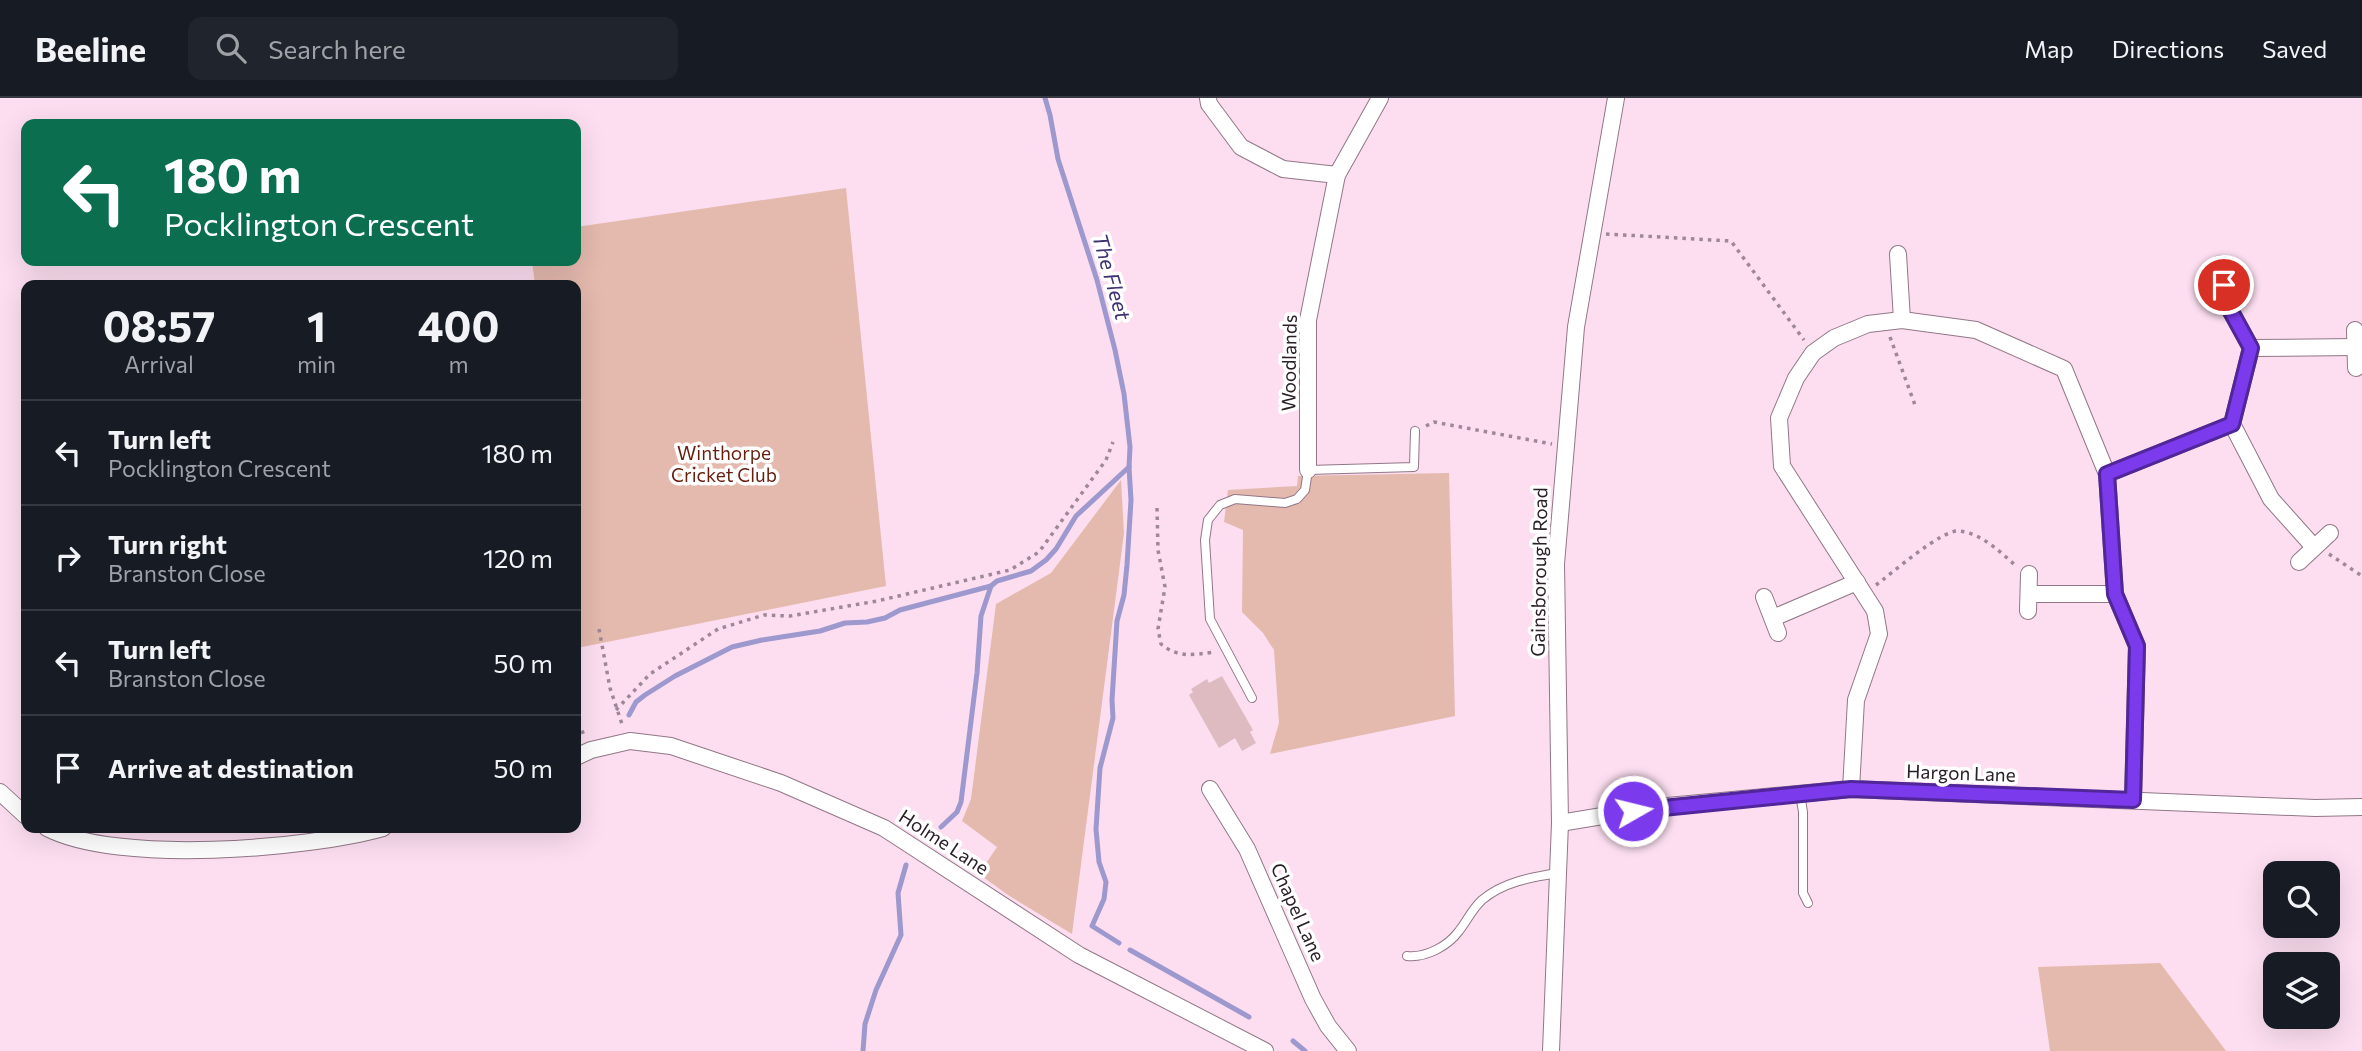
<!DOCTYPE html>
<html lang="en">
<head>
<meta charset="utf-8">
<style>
	body { margin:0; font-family:Commissioner,sans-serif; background:#20242c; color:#f1f3f6; height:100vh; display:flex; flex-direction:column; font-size:26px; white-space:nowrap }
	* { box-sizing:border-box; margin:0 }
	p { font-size:23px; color:#9ea1a6 }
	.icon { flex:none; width:38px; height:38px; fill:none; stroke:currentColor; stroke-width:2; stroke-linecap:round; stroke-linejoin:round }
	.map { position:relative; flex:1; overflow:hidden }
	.drawer { position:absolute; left:21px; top:182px; width:560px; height:553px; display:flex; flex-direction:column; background:#171b24; border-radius:14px; box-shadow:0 7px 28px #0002 }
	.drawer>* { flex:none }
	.top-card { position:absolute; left:21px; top:21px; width:560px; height:147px; border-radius:14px; box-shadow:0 7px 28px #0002; background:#0b6e4f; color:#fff; overflow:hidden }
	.controls { position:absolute; left:2263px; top:763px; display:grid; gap:14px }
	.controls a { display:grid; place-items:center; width:77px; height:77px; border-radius:14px; background:#171b24; box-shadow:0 7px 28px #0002; font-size:35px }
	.pin { position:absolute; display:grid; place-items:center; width:60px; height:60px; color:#fff; margin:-30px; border:4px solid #fff; border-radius:50%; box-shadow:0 2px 7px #0007 }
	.me { position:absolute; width:77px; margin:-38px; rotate:82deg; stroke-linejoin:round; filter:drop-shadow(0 0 5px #0008) }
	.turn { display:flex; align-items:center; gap:24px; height:147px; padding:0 28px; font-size:32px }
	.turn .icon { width:91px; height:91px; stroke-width:2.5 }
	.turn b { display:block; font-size:49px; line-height:60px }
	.eta { display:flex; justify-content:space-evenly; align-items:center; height:119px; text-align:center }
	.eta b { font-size:42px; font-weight:700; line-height:49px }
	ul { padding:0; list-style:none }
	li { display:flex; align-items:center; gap:21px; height:105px; padding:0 28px; border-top:2px solid #363941 }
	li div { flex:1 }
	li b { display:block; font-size:26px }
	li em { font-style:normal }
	header { display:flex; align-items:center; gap:42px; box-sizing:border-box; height:98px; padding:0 35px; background:#171b24; border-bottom:2px solid #363941 }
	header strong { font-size:33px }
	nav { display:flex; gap:38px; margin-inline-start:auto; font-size:24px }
	.search { width:490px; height:63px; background:#20242c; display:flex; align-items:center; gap:18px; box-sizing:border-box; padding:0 24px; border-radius:14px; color:#9ea1a6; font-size:26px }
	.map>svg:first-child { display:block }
</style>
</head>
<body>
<header>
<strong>Beeline</strong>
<div class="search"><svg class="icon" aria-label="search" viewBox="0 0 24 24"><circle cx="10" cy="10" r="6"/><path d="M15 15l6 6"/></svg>Search here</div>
<nav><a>Map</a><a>Directions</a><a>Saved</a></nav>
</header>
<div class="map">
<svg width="2362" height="953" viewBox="0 0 2362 953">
	<rect width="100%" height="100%" fill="#fcdef0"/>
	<g fill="#e4b9ae">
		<polygon points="846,90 886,488 577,550 576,187 535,187 532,163 576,163 576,129"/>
		<polygon points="1449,375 1455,618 1270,656 1279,625 1274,552 1263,535 1242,514 1243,432 1224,424 1228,392 1297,388 1298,378"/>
		<polygon points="1121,382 1124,435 1072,836 1008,797 979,776 997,749 962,723 971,701 996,506 1051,475"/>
		<polygon points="2160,865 2226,953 2050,953 2038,869"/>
	</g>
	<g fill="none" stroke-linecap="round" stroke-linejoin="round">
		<g stroke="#9d98cd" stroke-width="5">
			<polyline points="1045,0 1050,17 1058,61 1097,182 1115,252 1124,296 1130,349 1129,369 1131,402 1127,467 1124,497 1117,523 1112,602 1113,620 1100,670 1096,731 1099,764 1106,784 1104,801 1092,828 1119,845"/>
			<polyline points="629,617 636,604 645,597 675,578 732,549 762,542 820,533 845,525 867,524 885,520 900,512 991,488"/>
			<polyline points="941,729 957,714 961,704 977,575 981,518 991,488 997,483 1031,473 1046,462 1056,451 1076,418 1129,369"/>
			<polyline points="1130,852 1249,919"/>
			<polyline points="1293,943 1305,953"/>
			<polyline points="863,953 865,926 876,892 901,837 898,795 906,767"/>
		</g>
	</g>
	<polygon fill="#ddbbc0" points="1222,578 1253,632 1250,634 1256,645 1242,653 1235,640 1219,650 1189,597 1193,594 1191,591 1207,581 1209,585"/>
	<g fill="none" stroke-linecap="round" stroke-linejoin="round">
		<g stroke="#917787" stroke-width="10">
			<g id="lane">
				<polyline points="1252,600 1210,521 1205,442 1208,422 1220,407 1235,401 1285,405 1297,401 1305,392 1308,372 1414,369 1415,333"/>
				<polyline points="1800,696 1803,714 1803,795 1808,805"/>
				<path d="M1407 858C1426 860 1448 848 1459 833 1467 823 1472 811 1482 802 1503 784 1532 779 1558 775"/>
			</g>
		</g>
		<g stroke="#917787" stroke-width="18">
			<g id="street">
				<polyline points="1208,0 1209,6 1241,49 1283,71 1337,77"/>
				<polyline points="1898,156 1902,222"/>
				<polyline points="2355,232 2356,270"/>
				<polyline points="2251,250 2355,249"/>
				<polyline points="2232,326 2271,401 2313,448"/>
				<polyline points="1308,372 1308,222 1337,77 1380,0"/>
				<polyline points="2107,376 2232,326 2251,250 2228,208 2220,166"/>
				<polyline points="2299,464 2330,435"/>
				<polyline points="2030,496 2115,496"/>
				<polyline points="1764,499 1778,535"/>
				<polyline points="2028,513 2029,476"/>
				<polyline points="1773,520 1857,484"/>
				<polyline points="576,659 591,652 630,643 671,648 781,685 884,730 1079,857 1265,953"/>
				<polyline points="1210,691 1247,751 1313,901 1328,928 1348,953"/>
				<polyline points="1851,691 1856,602 1879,536 1875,513 1782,368 1779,320 1796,280 1813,255 1834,240 1868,226 1902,222 1976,232 2064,271 2107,376 2115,496 2137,548 2133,702"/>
				<polyline points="0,694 26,718"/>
				<polyline points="1560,725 1657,709 1851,691 2315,710 2362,709"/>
				<path d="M47 730C118 767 307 751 383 730"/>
				<polyline points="1551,953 1560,725 1556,466 1576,229 1616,0"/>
			</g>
		</g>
		<g stroke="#9e8895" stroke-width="3.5" stroke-dasharray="3.5 5" stroke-linecap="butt">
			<polyline points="1606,136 1731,143 1804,242"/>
			<polyline points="1890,239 1915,307"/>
			<polyline points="1426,328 1434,324 1552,346"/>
			<path d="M1157 410 1158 452 1165 489 1158 531 1161 546C1178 560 1192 557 1214 554"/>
			<polyline points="2329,456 2362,478"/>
			<path d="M1876 487C1891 476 1942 431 1959 433 1981 435 1999 453 2015 467"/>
			<polyline points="599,531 610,590 623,629"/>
			<polyline points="616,612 650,576 718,531 764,517 790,518 877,503 1010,472 1039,454 1106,362 1113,344"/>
			<polyline points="578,625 584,637"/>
		</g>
		<use href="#lane" stroke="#fff" stroke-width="8"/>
		<use href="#street" stroke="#fff" stroke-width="16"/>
	</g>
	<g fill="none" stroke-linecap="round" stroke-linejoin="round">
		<g stroke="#51269a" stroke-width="18">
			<polyline id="route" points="1633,713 1851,691 2133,702 2137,548 2115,496 2107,376 2232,326 2251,250 2228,208 2224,187"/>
		</g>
		<use href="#route" stroke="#7c3aed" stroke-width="12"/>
	</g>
	<g text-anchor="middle" stroke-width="7" stroke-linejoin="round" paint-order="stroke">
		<g font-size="19" fill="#2b2027" stroke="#fff">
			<text transform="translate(1289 265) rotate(-89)" y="7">Woodlands</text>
			<text transform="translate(1539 474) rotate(-89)" y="7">Gainsborough Road</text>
			<text transform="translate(1961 675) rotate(2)" y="7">Hargon Lane</text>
			<text transform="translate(944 744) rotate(33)" y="7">Holme Lane</text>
			<text transform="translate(1298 814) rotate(66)" y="7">Chapel Lane</text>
		</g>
		<g font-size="19" fill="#661f0f" stroke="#fff">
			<text x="724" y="362">Winthorpe<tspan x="724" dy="22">Cricket Club</tspan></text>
		</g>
		<g font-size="21" font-style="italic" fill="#3e3272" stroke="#fff">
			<text transform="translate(1111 179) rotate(74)" y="7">The Fleet</text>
		</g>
	</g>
</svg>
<div class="controls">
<a><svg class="icon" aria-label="search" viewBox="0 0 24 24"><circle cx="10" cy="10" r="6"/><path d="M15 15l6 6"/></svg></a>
<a><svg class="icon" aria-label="layers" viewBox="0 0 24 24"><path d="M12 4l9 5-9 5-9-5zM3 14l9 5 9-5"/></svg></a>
</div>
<div class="pin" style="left:2224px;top:187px;background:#d93025"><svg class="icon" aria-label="arrive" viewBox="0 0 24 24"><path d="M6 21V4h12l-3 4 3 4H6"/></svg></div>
<svg class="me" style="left:1633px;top:713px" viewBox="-20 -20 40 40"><circle r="17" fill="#7c3aed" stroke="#fff" stroke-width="3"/><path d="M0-11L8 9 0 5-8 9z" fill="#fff"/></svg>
<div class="top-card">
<div class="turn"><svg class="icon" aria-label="left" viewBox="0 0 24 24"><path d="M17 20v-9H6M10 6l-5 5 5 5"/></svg><div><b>180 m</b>Pocklington Crescent</div></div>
</div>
<section class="drawer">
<div class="eta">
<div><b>08:57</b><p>Arrival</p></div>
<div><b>1</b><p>min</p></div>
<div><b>400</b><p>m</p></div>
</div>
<ul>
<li><svg class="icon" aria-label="left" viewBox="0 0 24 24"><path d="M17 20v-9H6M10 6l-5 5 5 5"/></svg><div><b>Turn left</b><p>Pocklington Crescent</p></div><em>180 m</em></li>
<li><svg class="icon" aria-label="right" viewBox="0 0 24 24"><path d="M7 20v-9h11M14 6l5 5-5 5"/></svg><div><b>Turn right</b><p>Branston Close</p></div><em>120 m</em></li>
<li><svg class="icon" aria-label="left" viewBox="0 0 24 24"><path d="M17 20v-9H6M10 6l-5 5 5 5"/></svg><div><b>Turn left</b><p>Branston Close</p></div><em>50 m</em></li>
<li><svg class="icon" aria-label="arrive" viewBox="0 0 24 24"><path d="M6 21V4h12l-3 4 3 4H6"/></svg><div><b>Arrive at destination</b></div><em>50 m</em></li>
</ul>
</section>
</div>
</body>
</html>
